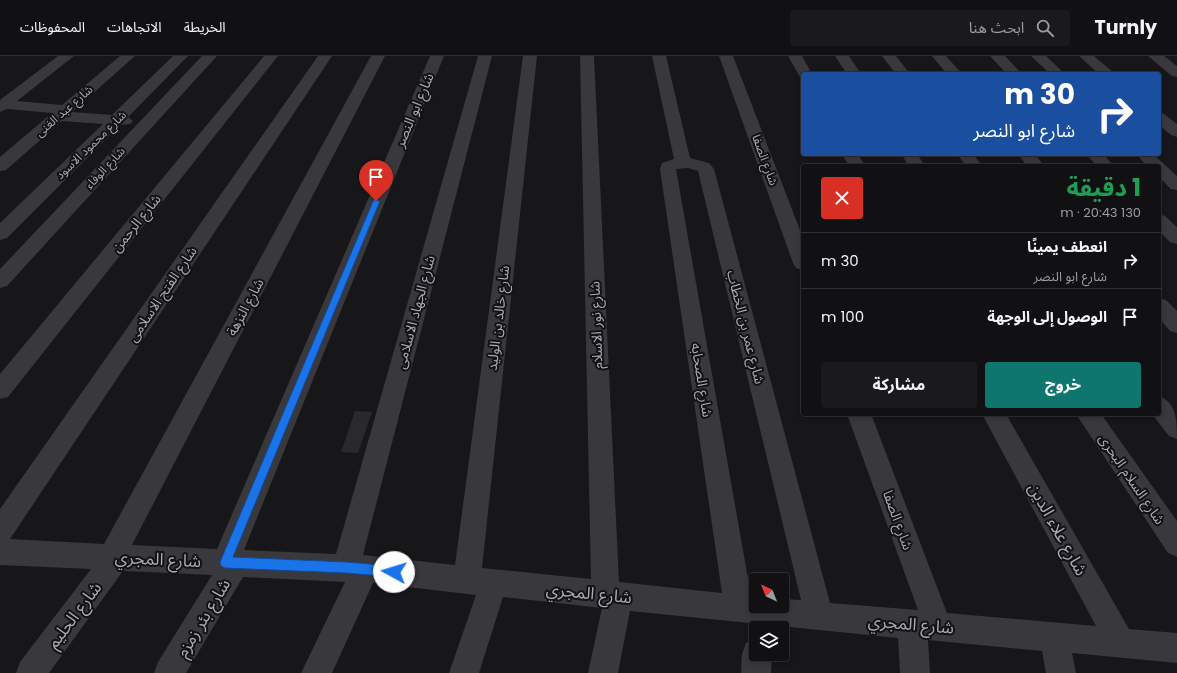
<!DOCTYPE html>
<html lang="ar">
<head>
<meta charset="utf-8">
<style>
	body { margin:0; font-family:Poppins,"Noto Sans Arabic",sans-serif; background:#1a191b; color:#f1f3f6; direction:rtl; height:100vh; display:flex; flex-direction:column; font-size:15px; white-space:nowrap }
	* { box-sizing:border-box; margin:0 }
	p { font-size:13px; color:#9c9d9f }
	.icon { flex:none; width:22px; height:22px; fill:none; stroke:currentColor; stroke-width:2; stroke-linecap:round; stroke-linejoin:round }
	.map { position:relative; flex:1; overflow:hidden; direction:ltr }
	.details { position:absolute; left:801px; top:108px; width:360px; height:252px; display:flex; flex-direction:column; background:#111012; border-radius:4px; box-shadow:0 2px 6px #0003,0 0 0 1px #303032; direction:rtl }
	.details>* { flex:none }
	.guide { position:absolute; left:801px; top:16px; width:360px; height:84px; border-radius:4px; box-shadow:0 2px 6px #0003,0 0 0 1px #303032; direction:rtl; background:#1a4fa0; color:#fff; overflow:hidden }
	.needle { width:26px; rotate:317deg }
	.controls { position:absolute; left:749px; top:517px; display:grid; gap:8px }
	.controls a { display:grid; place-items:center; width:40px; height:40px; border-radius:4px; background:#111012; box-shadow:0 2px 6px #0003,0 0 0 1px #303032; font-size:20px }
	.pin { position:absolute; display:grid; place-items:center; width:34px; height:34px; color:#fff; margin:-41px -17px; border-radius:50% 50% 50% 0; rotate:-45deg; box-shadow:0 0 4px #0007 }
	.pin .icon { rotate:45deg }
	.me { position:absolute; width:44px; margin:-22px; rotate:276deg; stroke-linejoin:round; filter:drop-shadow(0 0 3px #0008) }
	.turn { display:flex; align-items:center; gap:14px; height:84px; padding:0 20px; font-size:18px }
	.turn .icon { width:52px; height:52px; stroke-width:2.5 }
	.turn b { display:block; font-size:28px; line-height:34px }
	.round { display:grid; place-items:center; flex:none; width:42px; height:42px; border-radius:4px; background:#1a191b }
	.overview { display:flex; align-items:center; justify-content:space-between; height:68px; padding:0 20px }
	h1 { font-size:24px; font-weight:700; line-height:30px; color:#1e9e55 }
	.button { display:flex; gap:8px; margin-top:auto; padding:8px 20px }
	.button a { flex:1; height:46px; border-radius:4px; background:#0f766e; color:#fff; font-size:16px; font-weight:700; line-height:46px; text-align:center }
	.button a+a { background:#1a191b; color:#f1f3f6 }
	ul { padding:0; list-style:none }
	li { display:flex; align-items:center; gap:12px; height:56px; padding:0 20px; border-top:1px solid #303032 }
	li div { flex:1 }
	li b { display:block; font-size:15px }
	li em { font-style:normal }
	header { display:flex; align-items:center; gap:24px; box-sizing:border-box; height:56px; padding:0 20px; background:#111012; border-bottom:1px solid #303032 }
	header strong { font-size:19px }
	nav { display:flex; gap:22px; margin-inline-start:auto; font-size:14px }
	.search { width:280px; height:36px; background:#1a191b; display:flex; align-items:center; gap:10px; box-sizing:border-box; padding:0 14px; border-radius:4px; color:#9c9d9f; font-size:15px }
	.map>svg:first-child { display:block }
</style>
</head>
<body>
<header>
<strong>Turnly</strong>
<div class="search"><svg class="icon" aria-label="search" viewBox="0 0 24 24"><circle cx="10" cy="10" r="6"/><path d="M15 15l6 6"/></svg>ابحث هنا</div>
<nav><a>الخريطة</a><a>الاتجاهات</a><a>المحفوظات</a></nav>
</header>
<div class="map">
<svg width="1177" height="617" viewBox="0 0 1177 617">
	<rect width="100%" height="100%" fill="#171618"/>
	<polygon fill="#2a292c" points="355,355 372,356 358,397 341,396"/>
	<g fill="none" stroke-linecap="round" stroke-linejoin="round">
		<g fill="#38383d" fill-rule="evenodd">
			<polygon points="58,0 74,0 17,45 62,49 120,0 135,0 72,56 112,59 173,0 188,0 128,61 133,65 130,68 120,69 7,182 0,184 0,167 103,68 62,65 6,114 0,115 0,101 52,57 7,53 0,56 0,44"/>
			<polygon points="202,0 217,0 7,230 0,232 0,213"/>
			<polygon points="264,0 278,0 8,341 0,343 0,318"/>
			<path d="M318 0H332L10 483 104 488 371 0H385L132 489 217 493 430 0H444L244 494 336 498 478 0H492L363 499 455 509 523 0H537L482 512 591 523 580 0H594L619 526 722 537 660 113 662 107 674 103 652 0H666L690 102 709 107 714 113 830 547 918 554 847 358H871L947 557 1096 570 982 358H1006L1129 573 1177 577V607L1072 597 1076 617H1046L1042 595 928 584 930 617H900L898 582 630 555 618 617H588L602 552 503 541 479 617H449L476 539 373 527 332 617H301L345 526 243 521 186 617H154L158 606 212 519 123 515 49 617H16L20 606 91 513 0 509V453ZM688 112 698 115 801 544 782 543V550H756V540H751L676 113Z"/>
			<polygon points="719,0 733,0 803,182 803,214 796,212 793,207"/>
			<polygon points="788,0 802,0 812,18 803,18 803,22 800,21"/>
			<polygon points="835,0 849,0 861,18 847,18"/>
			<polygon points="882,0 896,0 910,18 896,18"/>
			<polygon points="932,0 946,0 962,18 947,18"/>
			<polygon points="990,0 1005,0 1022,18 1007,18"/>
			<polygon points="1031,0 1046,0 1065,18 1050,18"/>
			<polygon points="1079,0 1094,0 1115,18 1099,18"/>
			<polygon points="1148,0 1164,0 1177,10 1177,21 1172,20"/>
			<polygon points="1159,56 1164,58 1177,68 1177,81 1171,79 1159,69"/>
			<polygon points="842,98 858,98 865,110 849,110"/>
			<polygon points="901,98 917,98 925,110 909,110"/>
			<polygon points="957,98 973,98 982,110 966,110"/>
			<polygon points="1018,98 1035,98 1044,110 1027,110"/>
			<polygon points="1086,98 1103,98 1114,110 1097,110"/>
			<polygon points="1136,98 1153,98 1177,120 1177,134 1171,133 1159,121 1159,110 1147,110"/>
			<polygon points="1159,158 1165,160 1177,171 1177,188 1170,186 1159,175"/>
			<polygon points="1159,242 1166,244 1177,255 1177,277 1170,275 1159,262"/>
			<path d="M1159 340C1177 347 1177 365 1177 383L1169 380 1152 358H1159Z"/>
			<polygon points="1076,358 1101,358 1177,465 1177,501 1168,497"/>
			<polygon points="756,584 756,598 772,598 771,617 741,617 742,598 746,587"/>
		</g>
	</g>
	<polygon fill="#1a73e8" stroke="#114b97" points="374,143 380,145 233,501 346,506 394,510 399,512 400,516 399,520 394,521 346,517 225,512 221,510 220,506"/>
	<g text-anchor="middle" stroke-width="4" stroke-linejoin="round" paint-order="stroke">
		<g font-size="12" fill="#a9abb7" stroke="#121113">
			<text transform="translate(64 55) rotate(-41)" y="4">شارع عبد الغنى</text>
			<text transform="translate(91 89) rotate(-44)" y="4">شارع محمود الاسود</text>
			<text transform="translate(765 104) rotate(70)" y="4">شارع الصفا</text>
			<text transform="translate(105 112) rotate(-47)" y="4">شارع الوفاء</text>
		</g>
		<g font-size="14" fill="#a9abb7" stroke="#121113">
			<text transform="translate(414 54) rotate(-67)" y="5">شارع ابو النصر</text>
			<text transform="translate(136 167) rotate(-51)" y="5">شارع الرحمن</text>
			<text transform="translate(162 238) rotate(-56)" y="5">شارع الفتح الاسلامى</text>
			<text transform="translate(245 251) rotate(-62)" y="5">شارع النزهة</text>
			<text transform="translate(415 256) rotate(-75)" y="5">شارع الجهاد الاسلامى</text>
			<text transform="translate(498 262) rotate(-83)" y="5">شارع خالد بن الوليد</text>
			<text transform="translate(596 269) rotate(-92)" y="5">شارع نور الاسلام</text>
			<text transform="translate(746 271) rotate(76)" y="5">شارع عمر بن الخطاب</text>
			<text transform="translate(702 324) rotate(81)" y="5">شارع الصحابه</text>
			<text transform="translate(1132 423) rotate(56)" y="5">شارع السلام البحرى</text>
			<text transform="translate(898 464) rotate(70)" y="5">شارع الصفا</text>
		</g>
		<g font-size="17" fill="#a9abb7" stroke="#121113">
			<text transform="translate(1058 473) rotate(61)" y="6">شارع علاء الدين</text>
			<text transform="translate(158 503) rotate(3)" y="6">شارع المجري</text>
			<text transform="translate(589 537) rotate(6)" y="6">شارع المجري</text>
			<text transform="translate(74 559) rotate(-53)" y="6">شارع الحليم</text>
			<text transform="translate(203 562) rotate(-59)" y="6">شارع بئر زمزم</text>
			<text transform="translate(911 568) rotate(5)" y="6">شارع المجري</text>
		</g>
	</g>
</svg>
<div class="controls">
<a><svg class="needle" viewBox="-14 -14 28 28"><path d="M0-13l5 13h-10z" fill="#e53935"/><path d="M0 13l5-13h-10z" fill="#9c9d9f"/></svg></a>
<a><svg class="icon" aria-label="layers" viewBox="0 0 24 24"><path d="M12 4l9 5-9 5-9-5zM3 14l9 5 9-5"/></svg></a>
</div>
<div class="pin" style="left:376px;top:145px;background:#d93025"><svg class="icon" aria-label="arrive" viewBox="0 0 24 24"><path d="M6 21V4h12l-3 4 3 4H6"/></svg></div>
<svg class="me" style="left:394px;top:516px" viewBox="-20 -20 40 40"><circle r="19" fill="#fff"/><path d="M0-13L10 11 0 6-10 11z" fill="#1a73e8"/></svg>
<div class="guide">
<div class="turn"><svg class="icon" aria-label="right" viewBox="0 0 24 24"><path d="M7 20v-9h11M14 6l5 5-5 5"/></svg><div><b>30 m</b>شارع ابو النصر</div></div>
</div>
<section class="details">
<div class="overview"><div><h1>1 دقيقة</h1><p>130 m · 20:43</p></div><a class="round" style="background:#d93025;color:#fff"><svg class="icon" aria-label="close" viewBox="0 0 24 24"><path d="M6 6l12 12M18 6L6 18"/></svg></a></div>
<ul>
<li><svg class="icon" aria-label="right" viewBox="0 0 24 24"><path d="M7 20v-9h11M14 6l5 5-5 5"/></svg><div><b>انعطف يمينًا</b><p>شارع ابو النصر</p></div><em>30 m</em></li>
<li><svg class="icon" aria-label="arrive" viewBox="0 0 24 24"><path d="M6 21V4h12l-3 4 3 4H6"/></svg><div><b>الوصول إلى الوجهة</b></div><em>100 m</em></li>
</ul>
<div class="button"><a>خروج</a><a>مشاركة</a></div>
</section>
</div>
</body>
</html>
